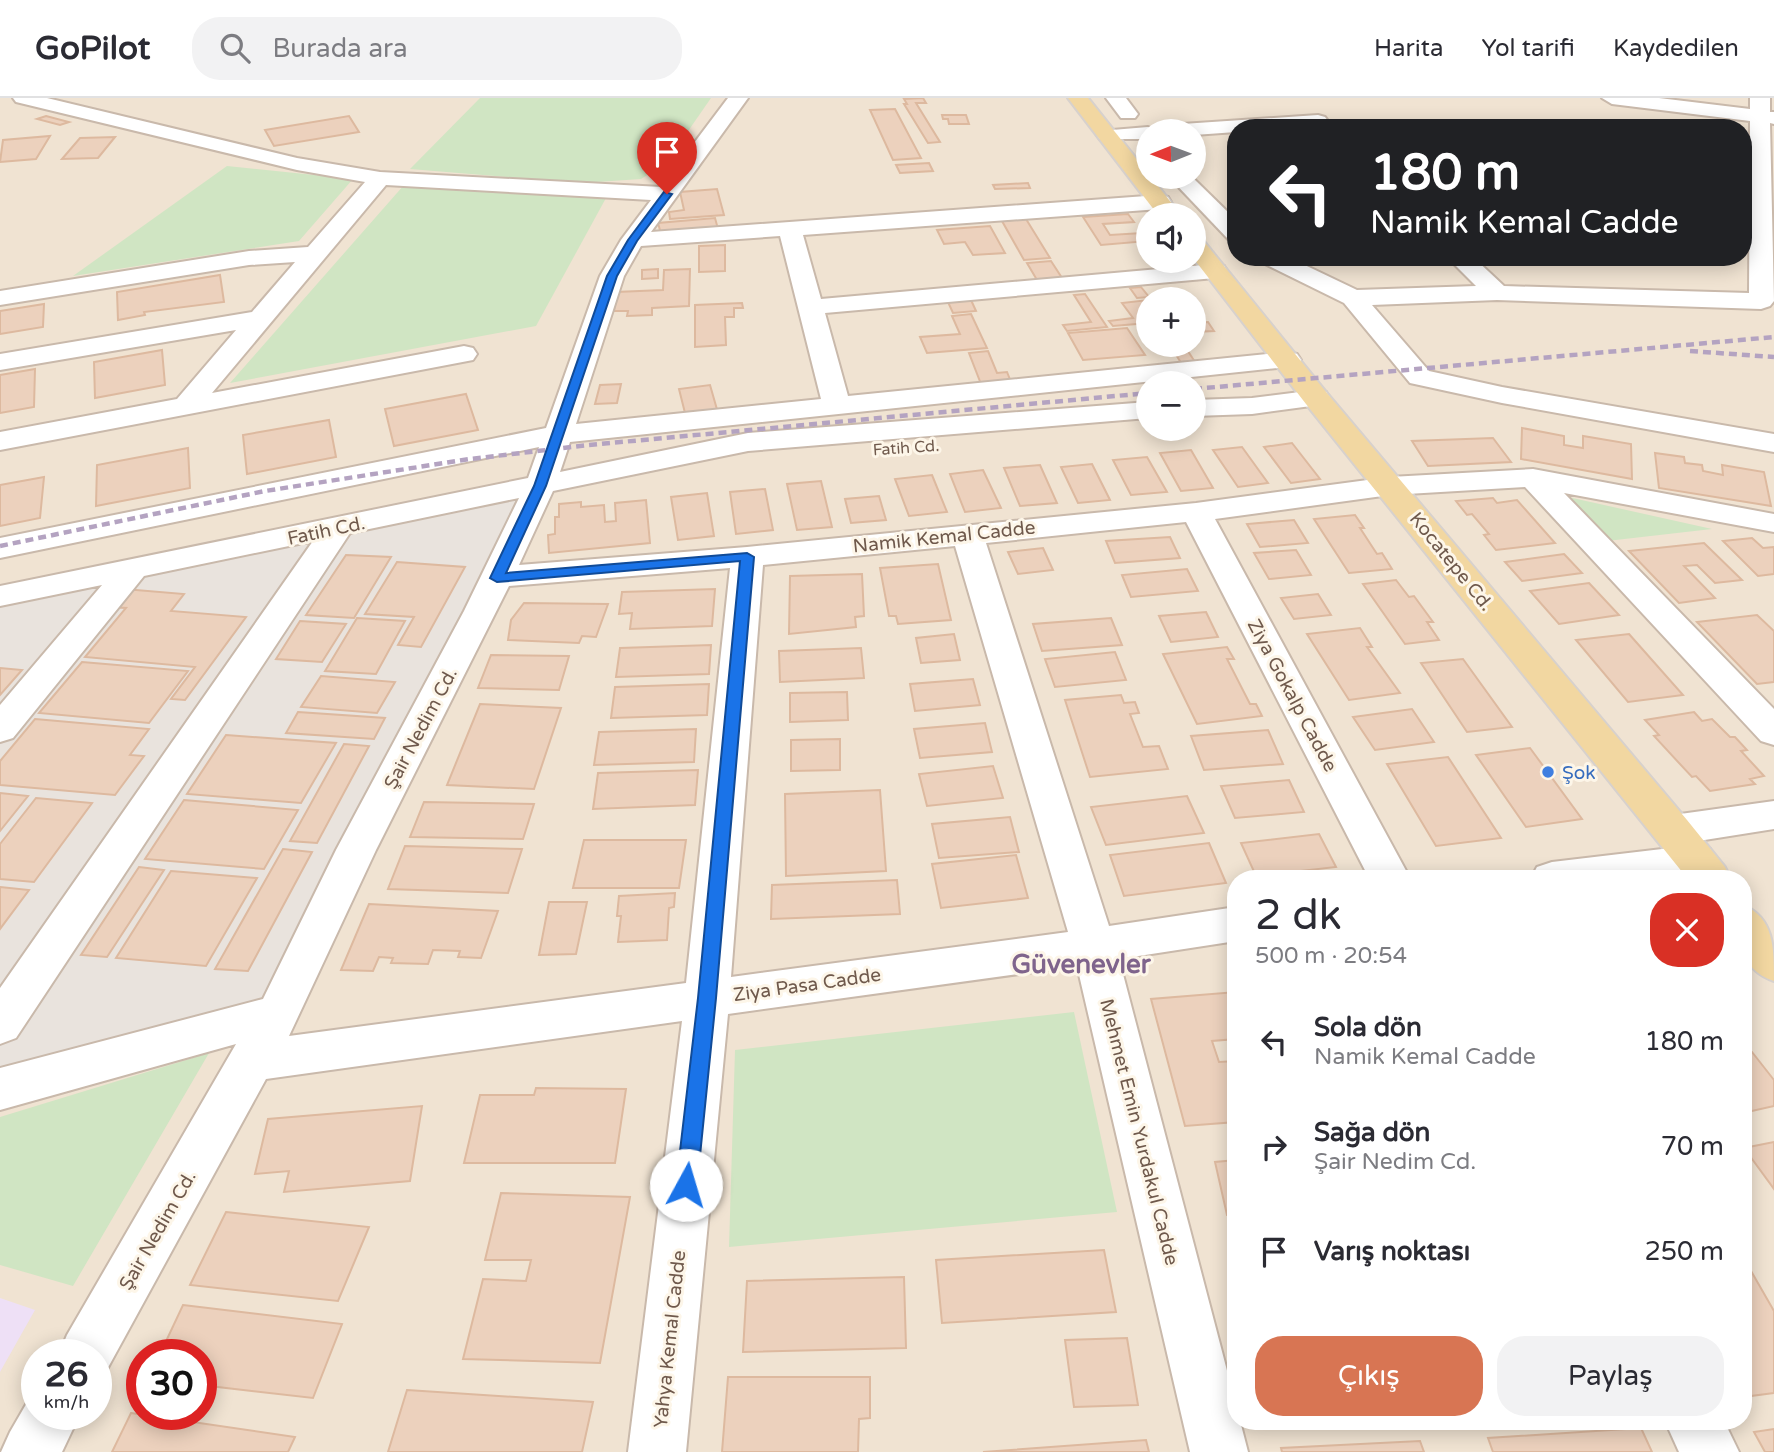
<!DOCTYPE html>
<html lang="tr">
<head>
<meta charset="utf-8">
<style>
	body { margin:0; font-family:"Varela Round",sans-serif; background:#f2f2f3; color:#2b2b33; height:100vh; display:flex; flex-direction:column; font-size:26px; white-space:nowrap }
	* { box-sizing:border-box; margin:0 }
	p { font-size:23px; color:#7c7c81 }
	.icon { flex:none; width:38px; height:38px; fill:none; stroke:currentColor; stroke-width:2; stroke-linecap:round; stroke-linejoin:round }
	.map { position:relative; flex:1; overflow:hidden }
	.panel { position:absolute; left:1227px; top:772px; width:525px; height:560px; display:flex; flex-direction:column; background:#fff; border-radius:28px; box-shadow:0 4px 18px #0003 }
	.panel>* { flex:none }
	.banner { position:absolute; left:1227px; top:21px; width:525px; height:147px; border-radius:28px; box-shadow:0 4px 18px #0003; background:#202124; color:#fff; overflow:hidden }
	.needle { width:46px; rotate:269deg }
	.controls { position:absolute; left:1136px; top:21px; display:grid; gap:14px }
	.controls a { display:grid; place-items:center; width:70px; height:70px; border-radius:50%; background:#fff; box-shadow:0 4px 18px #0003; font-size:35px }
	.speed { position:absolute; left:21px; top:1241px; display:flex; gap:14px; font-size:35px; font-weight:700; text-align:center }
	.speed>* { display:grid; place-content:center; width:91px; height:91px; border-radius:50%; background:#fff; box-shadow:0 4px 18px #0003; line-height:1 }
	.speed small { font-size:18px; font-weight:400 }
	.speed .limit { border:10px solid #d22; background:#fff; color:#111 }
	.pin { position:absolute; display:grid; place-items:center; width:60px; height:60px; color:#fff; margin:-72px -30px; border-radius:50% 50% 50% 0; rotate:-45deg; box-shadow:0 0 7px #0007 }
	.pin .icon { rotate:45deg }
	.me { position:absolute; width:77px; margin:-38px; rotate:6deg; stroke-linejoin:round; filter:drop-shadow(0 0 5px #0008) }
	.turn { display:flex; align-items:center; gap:24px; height:147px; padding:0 28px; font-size:32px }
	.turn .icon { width:91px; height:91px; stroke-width:2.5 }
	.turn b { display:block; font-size:49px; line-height:60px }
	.round { display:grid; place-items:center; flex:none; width:74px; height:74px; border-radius:28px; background:#f2f2f3 }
	.overview { display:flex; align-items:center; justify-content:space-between; height:119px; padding:0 28px }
	h1 { font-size:42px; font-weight:600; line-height:52px }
	.cta { display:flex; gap:14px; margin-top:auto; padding:14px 28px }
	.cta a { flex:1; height:80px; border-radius:28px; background:#d87553; color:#fff; font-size:28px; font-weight:600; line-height:80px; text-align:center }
	.cta a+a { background:#f2f2f3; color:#2b2b33 }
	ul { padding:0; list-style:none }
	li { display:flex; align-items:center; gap:21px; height:105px; padding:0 28px }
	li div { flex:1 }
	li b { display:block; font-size:26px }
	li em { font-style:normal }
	header { display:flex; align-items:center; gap:42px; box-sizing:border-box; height:98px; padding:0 35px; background:#fff; border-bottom:2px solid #e1e1e2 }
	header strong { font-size:33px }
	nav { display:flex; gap:38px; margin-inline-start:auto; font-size:24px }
	.search { width:490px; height:63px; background:#f2f2f3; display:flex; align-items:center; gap:18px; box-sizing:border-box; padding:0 24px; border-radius:28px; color:#7c7c81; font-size:26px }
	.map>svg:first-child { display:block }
</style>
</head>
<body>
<header>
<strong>GoPilot</strong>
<div class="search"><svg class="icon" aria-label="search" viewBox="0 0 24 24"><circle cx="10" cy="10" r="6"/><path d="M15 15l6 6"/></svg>Burada ara</div>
<nav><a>Harita</a><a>Yol tarifi</a><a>Kaydedilen</a></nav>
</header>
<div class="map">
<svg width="1774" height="1354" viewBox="0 0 1774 1354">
	<rect width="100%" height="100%" fill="#faf2e3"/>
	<path fill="#f0e3d2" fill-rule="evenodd" d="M0 0H1774V1354H0ZM1236 30H1743V159H1236ZM1148 33H1194V79H1148ZM1148 117H1194V163H1148ZM1148 201H1194V247H1148ZM1148 285H1194V331H1148ZM1236 780H1743V1323H1236ZM37 1256H96V1316H37ZM142 1256H201V1316H142Z"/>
	<polygon fill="#e9e3dd" points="540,388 278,916 0,991 0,498"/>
	<polygon fill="#eee0f6" points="0,1200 35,1212 0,1274"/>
	<g fill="#d0e5c3">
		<polygon points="480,0 711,0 666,65 641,81 582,85 410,71"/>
		<polygon points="227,68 353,81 299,143 73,178"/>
		<polygon points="404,87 606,100 536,228 230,285"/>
		<polygon points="1559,397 1712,431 1607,443"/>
		<polygon points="1074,914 1117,1114 729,1149 735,952"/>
		<polygon points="209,955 73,1188 0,1167 0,1019"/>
	</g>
	<g fill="#ecd1bd" stroke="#ddb99f" stroke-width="2">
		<polygon points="923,0 926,5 916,5 940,44 928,45 904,6 907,6 904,1"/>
		<polygon points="895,11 921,60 893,62 870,12"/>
		<polygon points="942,17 966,17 969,26 949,26 948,21 943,21"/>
		<polygon points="46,18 69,24 60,27 37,21"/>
		<polygon points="349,18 359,34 274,48 265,32"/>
		<polygon points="50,38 36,61 0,64 3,42"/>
		<polygon points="115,39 98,60 62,61 80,40"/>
		<polygon points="929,65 933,73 900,75 896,67"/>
		<polygon points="1028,85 1030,90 995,91 993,87"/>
		<polygon points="717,91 724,117 670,121 669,114 684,112 680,94"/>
		<polygon points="1128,116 1134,124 1103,126 1110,137 1142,135 1148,143 1101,147 1083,119"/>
		<polygon points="715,120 718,131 661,136 658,125"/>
		<polygon points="1026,121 1050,160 1024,162 1002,123"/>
		<polygon points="990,128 1005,155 973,157 965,144 944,146 937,132"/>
		<polygon points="725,147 725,173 699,174 699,148"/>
		<polygon points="1051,163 1062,180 1037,182 1027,165"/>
		<polygon points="658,171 658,180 642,181 642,172"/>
		<polygon points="690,171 689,208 652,210 652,217 627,218 628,213 614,213 616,194 663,192 664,172"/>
		<polygon points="220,177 224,204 144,214 145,217 118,222 117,194"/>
		<polygon points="1141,189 1149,199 1137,200 1130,190"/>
		<polygon points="1085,196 1107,229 1067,233 1063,227 1091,224 1074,197"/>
		<polygon points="971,202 976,213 953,215 948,204"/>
		<polygon points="1148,202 1148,225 1113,228 1109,223 1133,220 1122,205"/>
		<polygon points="742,205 743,210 734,210 734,219 725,219 726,247 695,249 695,207"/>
		<polygon points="44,206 43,229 0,236 0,213"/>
		<polygon points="971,216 987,250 927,255 920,239 960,236 952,218"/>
		<polygon points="1208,224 1214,233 1194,234 1194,225"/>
		<polygon points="1127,230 1145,257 1083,262 1068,235"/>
		<polygon points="1170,247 1184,247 1197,267 1183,268"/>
		<polygon points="162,252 165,287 95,300 94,264"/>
		<polygon points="988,253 997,275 1007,274 1011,284 981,286 969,255"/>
		<polygon points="35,271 34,309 0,315 0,277"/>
		<polygon points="621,286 617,305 595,306 600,287"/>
		<polygon points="710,287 718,315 686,319 679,291"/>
		<polygon points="466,296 478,332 394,348 385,311"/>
		<polygon points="329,322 336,359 247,376 243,337"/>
		<polygon points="1522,330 1564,338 1564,347 1583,350 1583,338 1631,346 1632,381 1521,361"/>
		<polygon points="1493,340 1511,364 1428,368 1412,343"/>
		<polygon points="1292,345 1320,381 1291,385 1264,349"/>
		<polygon points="1242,349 1268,385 1238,389 1213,352"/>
		<polygon points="188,350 190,390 96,408 97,367"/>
		<polygon points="1191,352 1213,390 1181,393 1160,355"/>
		<polygon points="1655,355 1684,359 1685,365 1702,367 1703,373 1723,377 1722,367 1764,374 1771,408 1659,390"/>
		<polygon points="1147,359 1167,394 1131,397 1113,362"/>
		<polygon points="1092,366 1110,402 1078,405 1061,369"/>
		<polygon points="1040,367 1057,405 1020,408 1004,370"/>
		<polygon points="983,372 1001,410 965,414 950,376"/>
		<polygon points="932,377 947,414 909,418 895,381"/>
		<polygon points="44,379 40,420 0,428 0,387"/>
		<polygon points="821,383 832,429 797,432 787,386"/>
		<polygon points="765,391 773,432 736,436 730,394"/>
		<polygon points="707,395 714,438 678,442 671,399"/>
		<polygon points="879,398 886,422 851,425 845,401"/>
		<polygon points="1493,400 1497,405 1517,402 1555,445 1496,452 1484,437 1489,436 1472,416 1467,417 1456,403"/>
		<polygon points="646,402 650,445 549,455 548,437 555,436 555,419 559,419 559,406 581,404 581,409 604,407 605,424 616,423 615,405"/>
		<polygon points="1355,417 1364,430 1360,430 1377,456 1382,455 1392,471 1349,475 1314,421"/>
		<polygon points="1294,422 1308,445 1260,449 1247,426"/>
		<polygon points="1170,439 1180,460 1115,465 1106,443"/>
		<polygon points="1752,440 1763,450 1774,449 1774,476 1758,478 1723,443"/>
		<polygon points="1704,445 1742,482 1715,485 1697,467 1684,468 1715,500 1679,505 1629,453"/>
		<polygon points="1043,450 1053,472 1018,476 1008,454"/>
		<polygon points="1296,452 1311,477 1269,481 1254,455"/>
		<polygon points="1564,456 1582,475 1522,483 1505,464"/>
		<polygon points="346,457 391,459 354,520 306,517"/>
		<polygon points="397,464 465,469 421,549 398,547 414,519 365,516"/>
		<polygon points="938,466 951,522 898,526 896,518 889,518 880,470"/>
		<polygon points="1187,471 1198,493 1131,499 1122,477"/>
		<polygon points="862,476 864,518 855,519 856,529 789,536 790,478"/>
		<polygon points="1396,482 1409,499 1414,498 1433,524 1427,524 1439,542 1405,546 1363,486"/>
		<polygon points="1589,485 1619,517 1559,526 1530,493"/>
		<polygon points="124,491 184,496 171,513 246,519 185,602 171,601 195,569 85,559 126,510 109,509"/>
		<polygon points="715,491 712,528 630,531 632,515 619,516 622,494"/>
		<polygon points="1318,496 1331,517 1294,521 1281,500"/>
		<polygon points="524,505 608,506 596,539 582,538 579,545 508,542 511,522"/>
		<polygon points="1206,514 1218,539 1171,544 1159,518"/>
		<polygon points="1757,517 1774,533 1774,584 1757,586 1697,524"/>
		<polygon points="357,520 405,523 376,576 325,573"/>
		<polygon points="1111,520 1122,547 1042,553 1033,526"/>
		<polygon points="300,523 346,526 322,564 276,561"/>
		<polygon points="1360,530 1372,549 1367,549 1400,595 1349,602 1307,536"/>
		<polygon points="954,536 960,562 921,565 916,540"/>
		<polygon points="1629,536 1683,597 1628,604 1576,542"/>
		<polygon points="711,547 709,576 616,579 620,550"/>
		<polygon points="1227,549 1234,561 1227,561 1250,606 1256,606 1262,618 1197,626 1163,556"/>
		<polygon points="861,550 864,580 780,584 779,553"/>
		<polygon points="1115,554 1126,582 1055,589 1045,561"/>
		<polygon points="491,557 569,558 559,592 478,590"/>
		<polygon points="1463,561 1512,629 1467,634 1421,565"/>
		<polygon points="82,564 188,573 149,625 39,615"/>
		<polygon points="0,570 22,572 0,597"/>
		<polygon points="321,578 395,584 377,615 301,609"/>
		<polygon points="973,581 980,607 915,613 910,586"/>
		<polygon points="709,586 707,617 611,620 615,589"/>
		<polygon points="847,594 848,622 790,624 790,595"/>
		<polygon points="1121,597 1124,605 1135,604 1139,615 1130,616 1143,649 1159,648 1168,671 1090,679 1065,602"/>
		<polygon points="480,606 561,610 534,691 447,687"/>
		<polygon points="1412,611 1434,644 1375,652 1353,619"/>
		<polygon points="298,614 385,620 374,641 286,635"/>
		<polygon points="1694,614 1702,623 1712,621 1730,639 1735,639 1747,652 1741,653 1764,678 1750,681 1755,686 1710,693 1696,678 1692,679 1654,638 1659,637 1645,622"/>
		<polygon points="35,621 149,631 130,657 144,658 115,697 0,687 0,663"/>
		<polygon points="985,625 992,654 920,660 914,631"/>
		<polygon points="696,631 694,664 594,667 599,634"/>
		<polygon points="1268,632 1283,666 1204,672 1191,638"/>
		<polygon points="226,637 336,645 301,705 187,696"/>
		<polygon points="840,641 840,672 791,673 791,642"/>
		<polygon points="344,646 369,648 317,745 290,743"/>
		<polygon points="1530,650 1582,721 1526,729 1476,657"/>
		<polygon points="1448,659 1501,740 1436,748 1387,666"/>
		<polygon points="993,668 1003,700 927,708 919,676"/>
		<polygon points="698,672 695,707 593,711 598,675"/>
		<polygon points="1289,682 1304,714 1235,720 1221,688"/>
		<polygon points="880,692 886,773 786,778 785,696"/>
		<polygon points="0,695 28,698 0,733"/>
		<polygon points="1187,698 1204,735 1106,747 1091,709"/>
		<polygon points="36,700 92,705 34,784 0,781 0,746"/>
		<polygon points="184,702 298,712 264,771 145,761"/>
		<polygon points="424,704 534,706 523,741 410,739"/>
		<polygon points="1010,719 1019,754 939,760 932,726"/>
		<polygon points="1319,736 1336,769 1256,778 1241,745"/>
		<polygon points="584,742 686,742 679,790 573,790"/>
		<polygon points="1209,745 1226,785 1124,798 1110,757"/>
		<polygon points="405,748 522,751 508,795 388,791"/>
		<polygon points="283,751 312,754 248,873 215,871"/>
		<polygon points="1016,757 1028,800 941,810 932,766"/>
		<polygon points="139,769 164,772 107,859 81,857"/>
		<polygon points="171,773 257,780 206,868 116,860"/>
		<polygon points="897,782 900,816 771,821 772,787"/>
		<polygon points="0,789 29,792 0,831"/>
		<polygon points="675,795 674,809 669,810 667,842 618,844 621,818 617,818 619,798"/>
		<polygon points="549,804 587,804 576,856 539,857"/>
		<polygon points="369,806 498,813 481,860 458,859 460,853 433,852 428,866 391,865 393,860 379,859 373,873 341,872"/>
		<polygon points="1236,894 1236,941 1212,943 1219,964 1236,963 1236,1024 1185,1028 1151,901"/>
		<polygon points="1752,954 1774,982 1774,1008 1743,1015 1743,956"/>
		<polygon points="536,990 626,991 615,1065 464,1065 480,997 534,997"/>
		<polygon points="422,1008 410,1083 284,1094 289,1073 255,1076 268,1021"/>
		<polygon points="1774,1044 1774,1091 1744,1050"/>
		<polygon points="1236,1062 1236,1116 1227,1117 1215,1064"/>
		<polygon points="501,1095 630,1099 600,1265 463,1261 483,1181 526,1183 531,1162 485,1162"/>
		<polygon points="226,1114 369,1129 338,1203 190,1187"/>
		<polygon points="1104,1152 1116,1214 942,1225 936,1162"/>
		<polygon points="1743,1159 1774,1213 1774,1295 1743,1299"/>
		<polygon points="904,1179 906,1250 743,1254 747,1183"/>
		<polygon points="183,1207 342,1226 313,1300 201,1287 201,1256 160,1256"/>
		<polygon points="1127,1240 1138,1307 1074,1309 1065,1242"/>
		<polygon points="728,1279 870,1279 870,1320 859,1321 858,1354 722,1354"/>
		<polygon points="407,1292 593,1304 582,1354 388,1354"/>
		<polygon points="131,1315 295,1339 288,1354 112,1354"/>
		<polygon points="1641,1330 1652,1354 1493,1354 1488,1340"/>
		<polygon points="1774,1331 1774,1354 1765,1354 1754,1334"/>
		<polygon points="1146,1342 1149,1354 983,1354"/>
		<polygon points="1420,1343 1424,1354 1282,1354 1281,1350"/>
	</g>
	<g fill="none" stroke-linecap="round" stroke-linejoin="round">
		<g stroke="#c9b9ab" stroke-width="4">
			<g id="minor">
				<path d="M13 0H47L297 60 380 74 661 89 728 0H748L651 134 1160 97 1168 99 1171 104 1168 109 1160 111 803 137 821 201 1215 166 1224 168 1227 173 1224 178 1215 180 825 215 848 298 1288 254 1297 256 1301 262 1297 268 570 344 560 374 748 335 1148 304V320L748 353 553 393 519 467 747 449 1196 405 1390 379 1533 371 1774 416V434L1564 395 1774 611V647L1761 643 1525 389 1390 397 1215 421 1410 780H1369L1186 424 986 445 1109 828 1236 809V843L1119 861 1236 1307V1323H1240L1248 1354H1190L1077 868 728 916 686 1354H628L682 923 266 981 105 1275 96 1279V1256H59L67 1237 236 946 0 1012V970L263 901 336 752 464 513 519 400 350 435 16 940 0 946V890L313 443 144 478 13 640 0 644V607L102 487 0 508V488L528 380 539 349 0 460V440L546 330 600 178 621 142 651 102 386 87 212 295 464 248 473 250 477 256 473 262 0 352V334L177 301 236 232 0 272V256L252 214 295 164 249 167 0 207V193L249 153 308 149 365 84 297 72 16 4ZM780 138 821 301 576 326 624 178 641 148ZM955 448 1068 834 731 879 763 467ZM730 470 686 885 289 938 376 752 509 488Z"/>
				<polygon points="1106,0 1126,0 1138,16 1135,20 1121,20"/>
				<polygon points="1602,0 1659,0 1750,11 1750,0 1770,0 1770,14 1774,14 1774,26 1770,25 1774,203 1770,208 1761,211 1497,202 1372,207 1429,273 1502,289 1774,336 1774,354 1502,305 1410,285 1344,205 1261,164 1257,159 1288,159 1357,192 1476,188 1447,159 1473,159 1504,188 1749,195 1750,23 1612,6"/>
				<polygon points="1318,17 1325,19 1328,23 1325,27 1236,30 1236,34 1194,37 1194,33 1157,33 1160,29 1167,27"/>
				<polygon points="1148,29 1157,33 1148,33 1148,41 1100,41 1097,37 1100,33"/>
				<polygon points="1169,79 1192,79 1236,122 1236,143 1228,141"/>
				<polygon points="1316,292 1326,294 1330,300 1326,306 1252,316 1194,318 1194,302 1252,300"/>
				<polygon points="1774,703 1774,731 1673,747 1659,742 1653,732 1659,722 1673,717"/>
				<polygon points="1696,747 1710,751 1716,762 1710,773 1671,780 1531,780 1537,769 1552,764"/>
				<polygon points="37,1294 37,1316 80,1316 62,1354 1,1354 10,1334 32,1296"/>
				<polygon points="1665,1323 1724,1323 1739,1354 1679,1354"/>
			</g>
		</g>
		<g stroke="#d7d1cd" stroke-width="4">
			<g id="major">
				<polygon points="1068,0 1088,0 1181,117 1158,117"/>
				<polygon points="1194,139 1202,141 1326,294 1687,722 1725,769 1730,780 1687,780 1306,306 1194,161"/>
				<path d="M1743 807C1774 820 1774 849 1774 883 1736 870 1743 841 1743 807Z"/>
			</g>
		</g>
		<use href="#minor" fill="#fff" fill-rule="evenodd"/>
		<use href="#major" fill="#f2d7a1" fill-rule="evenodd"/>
		<g stroke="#b4a3c1" stroke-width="4.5" stroke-dasharray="8 5" stroke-linecap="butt">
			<polyline points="1690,253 1774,259"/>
			<polyline points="1194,291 1774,239"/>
			<polyline points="0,448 265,393 470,361 589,347 1148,295"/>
		</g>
	</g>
	<polygon fill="#1a73e8" stroke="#114b97" stroke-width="2" points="664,94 672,96 637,143 617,178 546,388 506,475 747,455 754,459 716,900 697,1087 694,1093 686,1096 679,1093 676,1087 698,900 740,463 497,484 490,480 534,388 607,178 628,142"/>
	<circle fill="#3f7fe0" stroke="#fdf6e9" stroke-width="2.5" cx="1548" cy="674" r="7"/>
	<g text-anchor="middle" stroke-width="6" stroke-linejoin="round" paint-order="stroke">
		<g font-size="16" fill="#6f594c" stroke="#fdf6e9">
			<text transform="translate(906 349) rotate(-4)" y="6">Fatih Cd.</text>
		</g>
		<g font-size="19" fill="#6f594c" stroke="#fdf6e9">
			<text transform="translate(326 432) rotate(-12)" y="7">Fatih Cd.</text>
			<text transform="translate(944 438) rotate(-6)" y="7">Namik Kemal Cadde</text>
			<text transform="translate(1452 463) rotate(51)" y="7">Kocatepe Cd.</text>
			<text transform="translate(1293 597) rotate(62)" y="7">Ziya Gokalp Cadde</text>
			<text transform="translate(420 630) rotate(-62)" y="7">Şair Nedim Cd.</text>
			<text transform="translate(807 886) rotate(-8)" y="7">Ziya Pasa Cadde</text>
			<text transform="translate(1140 1034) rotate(76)" y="7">Mehmet Emin Yurdakul Cadde</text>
			<text transform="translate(157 1132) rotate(-60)" y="7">Şair Nedim Cd.</text>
			<text transform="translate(669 1241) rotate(-84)" y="7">Yahya Kemal Cadde</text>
		</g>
		<g font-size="19" fill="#366cbe" stroke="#fdf6e9" text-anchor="start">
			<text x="1562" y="681">Şok</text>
		</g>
		<g font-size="26" font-weight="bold" fill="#7f648c" stroke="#fdf6e9">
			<text x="1081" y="875">Güvenevler</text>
		</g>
	</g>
</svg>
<div class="controls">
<a><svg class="needle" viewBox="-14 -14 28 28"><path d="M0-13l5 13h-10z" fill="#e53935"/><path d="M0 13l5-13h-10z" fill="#7c7c81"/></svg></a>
<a><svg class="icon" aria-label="sound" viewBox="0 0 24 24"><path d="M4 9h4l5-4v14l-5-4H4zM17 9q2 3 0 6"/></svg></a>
<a>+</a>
<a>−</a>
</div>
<div class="speed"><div>26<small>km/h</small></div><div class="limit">30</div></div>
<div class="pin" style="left:667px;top:96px;background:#d93025"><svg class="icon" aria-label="arrive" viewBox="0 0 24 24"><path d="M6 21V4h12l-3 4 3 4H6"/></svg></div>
<svg class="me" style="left:686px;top:1087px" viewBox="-20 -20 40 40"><circle r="19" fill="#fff"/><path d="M0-13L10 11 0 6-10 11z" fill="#1a73e8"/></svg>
<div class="banner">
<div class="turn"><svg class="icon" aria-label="left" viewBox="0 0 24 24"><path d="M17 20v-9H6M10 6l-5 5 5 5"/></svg><div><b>180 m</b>Namik Kemal Cadde</div></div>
</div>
<section class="panel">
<div class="overview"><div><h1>2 dk</h1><p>500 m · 20:54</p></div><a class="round" style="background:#d93025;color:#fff"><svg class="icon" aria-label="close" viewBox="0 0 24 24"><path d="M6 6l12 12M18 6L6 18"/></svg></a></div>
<ul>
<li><svg class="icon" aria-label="left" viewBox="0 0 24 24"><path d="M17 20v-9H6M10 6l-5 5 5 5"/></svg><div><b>Sola dön</b><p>Namik Kemal Cadde</p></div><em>180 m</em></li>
<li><svg class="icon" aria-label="right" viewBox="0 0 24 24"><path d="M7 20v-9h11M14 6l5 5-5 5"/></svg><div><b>Sağa dön</b><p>Şair Nedim Cd.</p></div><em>70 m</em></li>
<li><svg class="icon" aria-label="arrive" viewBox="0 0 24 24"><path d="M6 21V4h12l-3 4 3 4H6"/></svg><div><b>Varış noktası</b></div><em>250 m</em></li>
</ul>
<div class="cta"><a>Çıkış</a><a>Paylaş</a></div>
</section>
</div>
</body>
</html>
